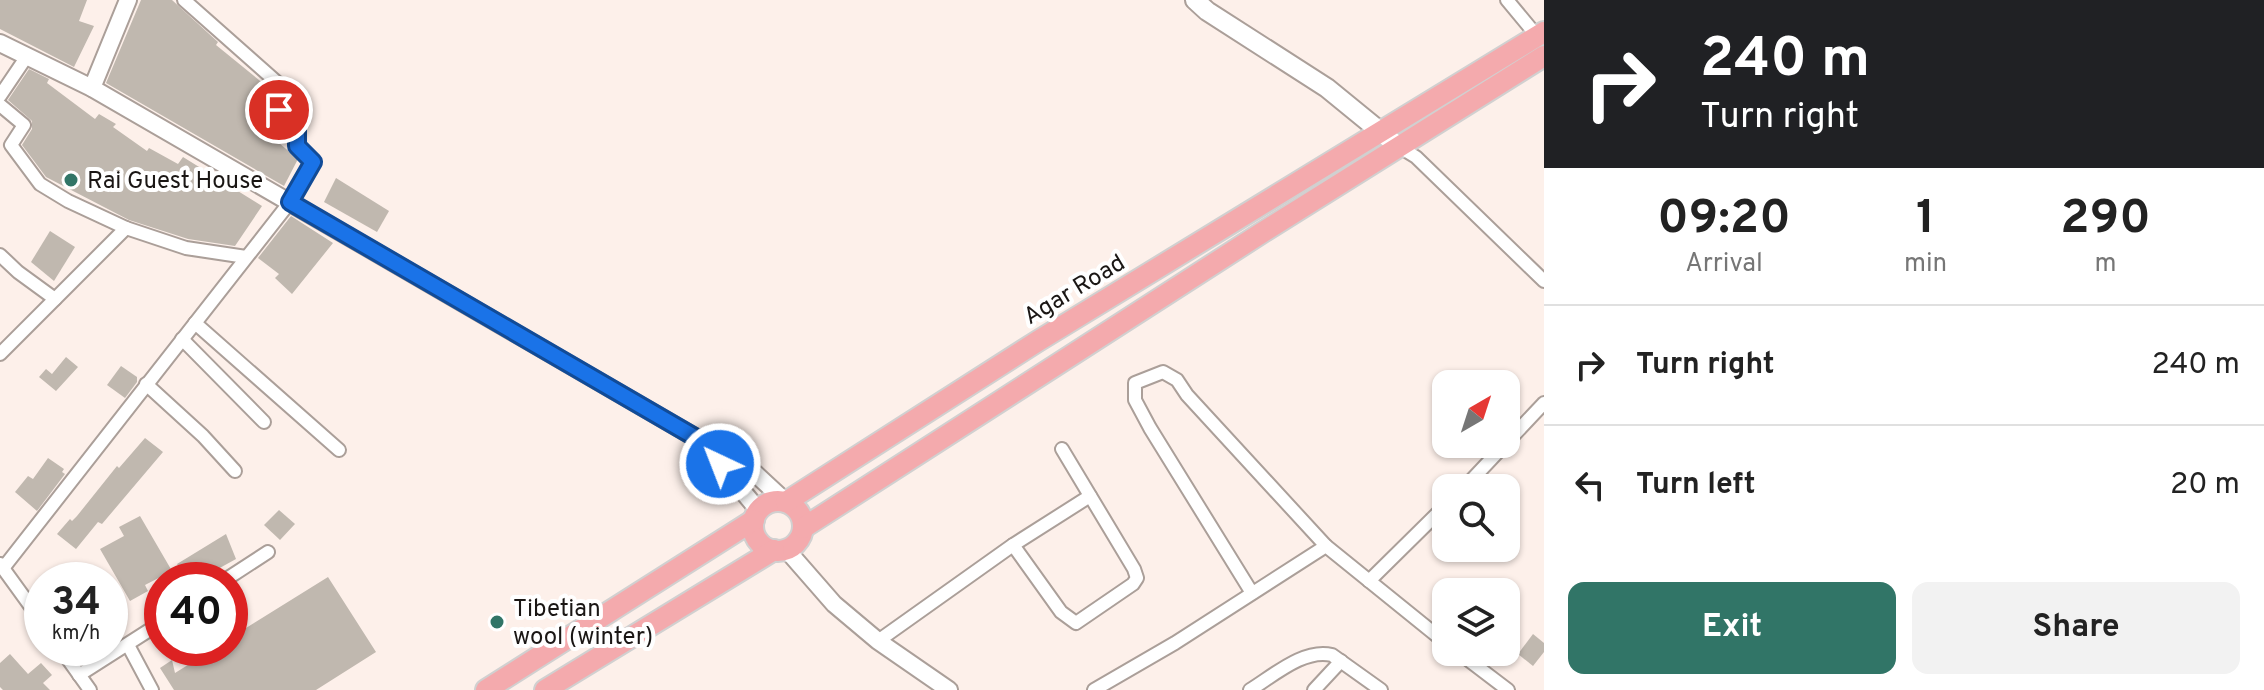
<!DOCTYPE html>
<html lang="en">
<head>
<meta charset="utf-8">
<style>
	body { margin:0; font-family:Overpass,sans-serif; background:#f2f2f2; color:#222; height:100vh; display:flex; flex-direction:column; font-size:30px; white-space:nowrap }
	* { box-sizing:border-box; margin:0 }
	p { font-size:26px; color:#767676 }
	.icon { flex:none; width:44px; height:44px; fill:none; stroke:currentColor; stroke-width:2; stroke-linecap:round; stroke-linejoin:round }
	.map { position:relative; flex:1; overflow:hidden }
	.panel { display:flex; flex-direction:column; background:#fff; width:720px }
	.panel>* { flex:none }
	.guide { background:#202124; color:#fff; overflow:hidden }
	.needle { width:52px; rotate:39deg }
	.buttons { position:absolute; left:1432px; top:370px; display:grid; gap:16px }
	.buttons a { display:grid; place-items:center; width:88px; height:88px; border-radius:16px; background:#fff; box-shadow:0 2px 6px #0004; font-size:40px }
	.speed { position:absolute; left:24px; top:562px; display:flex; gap:16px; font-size:40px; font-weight:700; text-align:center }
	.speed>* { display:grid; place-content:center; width:104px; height:104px; border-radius:50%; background:#fff; box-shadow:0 2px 6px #0004; line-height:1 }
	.speed small { font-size:20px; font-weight:400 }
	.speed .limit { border:12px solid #d22; background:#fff; color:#111 }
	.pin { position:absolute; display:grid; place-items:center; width:68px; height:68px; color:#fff; margin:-34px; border:4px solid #fff; border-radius:50%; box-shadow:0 2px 8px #0007 }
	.me { position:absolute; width:88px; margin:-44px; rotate:317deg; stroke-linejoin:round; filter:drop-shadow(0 0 6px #0008) }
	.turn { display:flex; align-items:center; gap:28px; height:168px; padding:0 24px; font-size:36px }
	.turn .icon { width:104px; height:104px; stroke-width:2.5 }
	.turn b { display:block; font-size:56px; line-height:68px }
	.eta { display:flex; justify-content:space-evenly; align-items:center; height:136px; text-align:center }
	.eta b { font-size:48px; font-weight:700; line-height:56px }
	.action { display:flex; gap:16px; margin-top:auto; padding:16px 24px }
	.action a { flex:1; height:92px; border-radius:16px; background:#317567; color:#fff; font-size:32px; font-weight:700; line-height:92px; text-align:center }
	.action a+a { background:#f2f2f2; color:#222 }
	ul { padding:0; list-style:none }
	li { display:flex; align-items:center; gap:24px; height:120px; padding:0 24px; border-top:2px solid #e0e0e0 }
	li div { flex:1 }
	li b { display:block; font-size:30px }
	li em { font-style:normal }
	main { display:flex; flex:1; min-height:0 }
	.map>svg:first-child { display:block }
</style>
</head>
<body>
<main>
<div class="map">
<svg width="1544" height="690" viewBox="0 0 1544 690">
	<rect width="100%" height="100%" fill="#fdf0ea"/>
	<g fill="#c0b8af">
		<polygon points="0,0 87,0 79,21 94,26 74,67 0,29"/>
		<polygon points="141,0 172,0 218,42 216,45 270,89 266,113 288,129 279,143 298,159 284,186 106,83"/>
		<polygon points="29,69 49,79 47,83 95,119 99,114 116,124 113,127 147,151 149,148 178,164 183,157 262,206 235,246 188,239 129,220 46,177 22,145 32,129 32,121 8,100"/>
		<polygon points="336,178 389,211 377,232 324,202"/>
		<polygon points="291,216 333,243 292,294 275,278 279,274 258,258"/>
		<polygon points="50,231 75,247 54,281 31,262"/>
		<polygon points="66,357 78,367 56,391 39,377 46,369 52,374"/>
		<polygon points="121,366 137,377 137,382 125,398 107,385"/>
		<polygon points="145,438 163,452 102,524 98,522 76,549 57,534 70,519 72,521 77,516 117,466 119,468"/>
		<polygon points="48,458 64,469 62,472 65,474 37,511 15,492 28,476 33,479"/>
		<polygon points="279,510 295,524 280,540 264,525"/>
		<polygon points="140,516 172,571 145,585 148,591 130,601 100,549 124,536 119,527"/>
		<polygon points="226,534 236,559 207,575 210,580 186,580 177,564"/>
		<polygon points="328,577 376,652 316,690 174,690 160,668 172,660 175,673 215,648 230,648 230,638"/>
		<polygon points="1533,634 1544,643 1544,652 1533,666 1518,654"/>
		<polygon points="10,654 28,674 41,663 52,675 43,683 50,690 3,690 0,687 0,663"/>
	</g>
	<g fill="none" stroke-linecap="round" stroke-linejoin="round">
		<g stroke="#ab9f99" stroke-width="16">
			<g id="minor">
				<polyline points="1507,0 1537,36"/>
				<polyline points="0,96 27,56"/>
				<polyline points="0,105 24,125 11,145 40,184 68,201 126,228"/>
				<polyline points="1398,146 1416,157 1544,281"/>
				<polyline points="0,255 18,272 55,299"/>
				<polyline points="195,323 339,450"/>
				<polyline points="182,339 264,422"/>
				<polyline points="0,354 126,228 186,248 246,257"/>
				<polyline points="146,384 203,436 235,471"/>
				<polyline points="1464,488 1544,403"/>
				<polyline points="1013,545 1061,612 1076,623 1133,584 1137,578 1134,569 1062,449"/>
				<polyline points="0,564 42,622"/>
				<polyline points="4,567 290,202 313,162 297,146 297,125 277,107 280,85 184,0"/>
				<polyline points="225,580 268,552"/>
				<polyline points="1369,581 1446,505"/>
				<polyline points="1252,593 1150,428 1135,400 1135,383 1163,372 1177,380 1187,395 1326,546"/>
				<polyline points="878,641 1013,545 1090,496"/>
				<polyline points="128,645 152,690"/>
				<polyline points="60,648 90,690"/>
				<polyline points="1458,652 1508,690"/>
				<polyline points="79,675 162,622"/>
				<polyline points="1094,690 1175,643 1326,546 1446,643"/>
				<path d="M1250 690C1273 676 1304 648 1332 655L1381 690"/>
				<polyline points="1314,690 1341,661"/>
			</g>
		</g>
		<g stroke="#ab9f99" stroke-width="20">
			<g id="tertiary">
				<polyline points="0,43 92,88 717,450"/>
				<polyline points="92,88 128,0"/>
				<polyline points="759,511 720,464 717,450 733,453 786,502"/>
				<polyline points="786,549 834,604 878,641 949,690"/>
			</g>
		</g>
		<g stroke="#ab9f99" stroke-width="22">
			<polyline id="secondary" points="1195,0 1207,11 1327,88 1398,146"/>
		</g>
		<g stroke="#d1d0d0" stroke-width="24">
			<g id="primary">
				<circle cx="778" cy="526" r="25"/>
				<polyline points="786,502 1038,341 1544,32"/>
				<polyline points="803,528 1263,232 1544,56"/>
				<polyline points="486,690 754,520"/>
				<polyline points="545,690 774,550"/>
			</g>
		</g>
		<use href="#minor" stroke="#fff" stroke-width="12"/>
		<use href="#tertiary" stroke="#fff" stroke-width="16"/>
		<use href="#secondary" stroke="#fff" stroke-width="18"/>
		<use href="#primary" stroke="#f4aaad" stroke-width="20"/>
	</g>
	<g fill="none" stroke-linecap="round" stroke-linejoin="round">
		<g stroke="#114b97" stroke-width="20">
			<polyline id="route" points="279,110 297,125 297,146 313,162 290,202 717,450 720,464"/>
		</g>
		<use href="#route" stroke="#1a73e8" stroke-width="14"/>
	</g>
	<g fill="#317567" stroke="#fff" stroke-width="3">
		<circle cx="71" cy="180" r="8"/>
		<circle cx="497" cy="622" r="8"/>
	</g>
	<g text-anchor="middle" stroke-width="8" stroke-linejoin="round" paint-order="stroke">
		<g font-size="24" fill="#1a1614" stroke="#fff" text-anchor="start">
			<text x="87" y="188">Rai Guest House</text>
			<text x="513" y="616">Tibetian<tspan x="513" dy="28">wool (winter)</tspan></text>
		</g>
		<g font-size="24" fill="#1a1614" stroke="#fff">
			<text transform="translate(1074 289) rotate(-31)" y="8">Agar Road</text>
		</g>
	</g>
</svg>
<div class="buttons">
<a><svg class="needle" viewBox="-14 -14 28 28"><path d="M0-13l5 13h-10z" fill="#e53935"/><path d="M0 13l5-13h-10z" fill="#767676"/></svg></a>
<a><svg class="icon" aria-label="search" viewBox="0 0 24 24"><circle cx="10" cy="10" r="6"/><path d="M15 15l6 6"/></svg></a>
<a><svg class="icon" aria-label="layers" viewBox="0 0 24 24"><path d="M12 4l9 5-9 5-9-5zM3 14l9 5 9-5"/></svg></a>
</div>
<div class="speed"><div>34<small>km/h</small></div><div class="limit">40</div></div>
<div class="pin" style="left:279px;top:110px;background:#d93025"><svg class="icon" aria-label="arrive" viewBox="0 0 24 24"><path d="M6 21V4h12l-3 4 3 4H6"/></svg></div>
<svg class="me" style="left:720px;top:464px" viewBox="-20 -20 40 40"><circle r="17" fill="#1a73e8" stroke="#fff" stroke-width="3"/><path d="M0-11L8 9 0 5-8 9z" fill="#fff"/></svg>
</div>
<section class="panel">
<div class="guide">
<div class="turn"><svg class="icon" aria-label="right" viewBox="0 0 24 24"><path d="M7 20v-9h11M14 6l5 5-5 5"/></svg><div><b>240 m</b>Turn right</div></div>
</div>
<div class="eta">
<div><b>09:20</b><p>Arrival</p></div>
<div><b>1</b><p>min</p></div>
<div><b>290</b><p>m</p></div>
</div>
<ul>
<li><svg class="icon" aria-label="right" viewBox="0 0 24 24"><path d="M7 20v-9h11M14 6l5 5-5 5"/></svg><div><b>Turn right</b></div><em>240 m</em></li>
<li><svg class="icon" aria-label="left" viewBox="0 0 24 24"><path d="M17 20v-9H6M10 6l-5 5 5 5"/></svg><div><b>Turn left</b></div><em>20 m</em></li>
</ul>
<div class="action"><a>Exit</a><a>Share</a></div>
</section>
</main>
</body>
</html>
